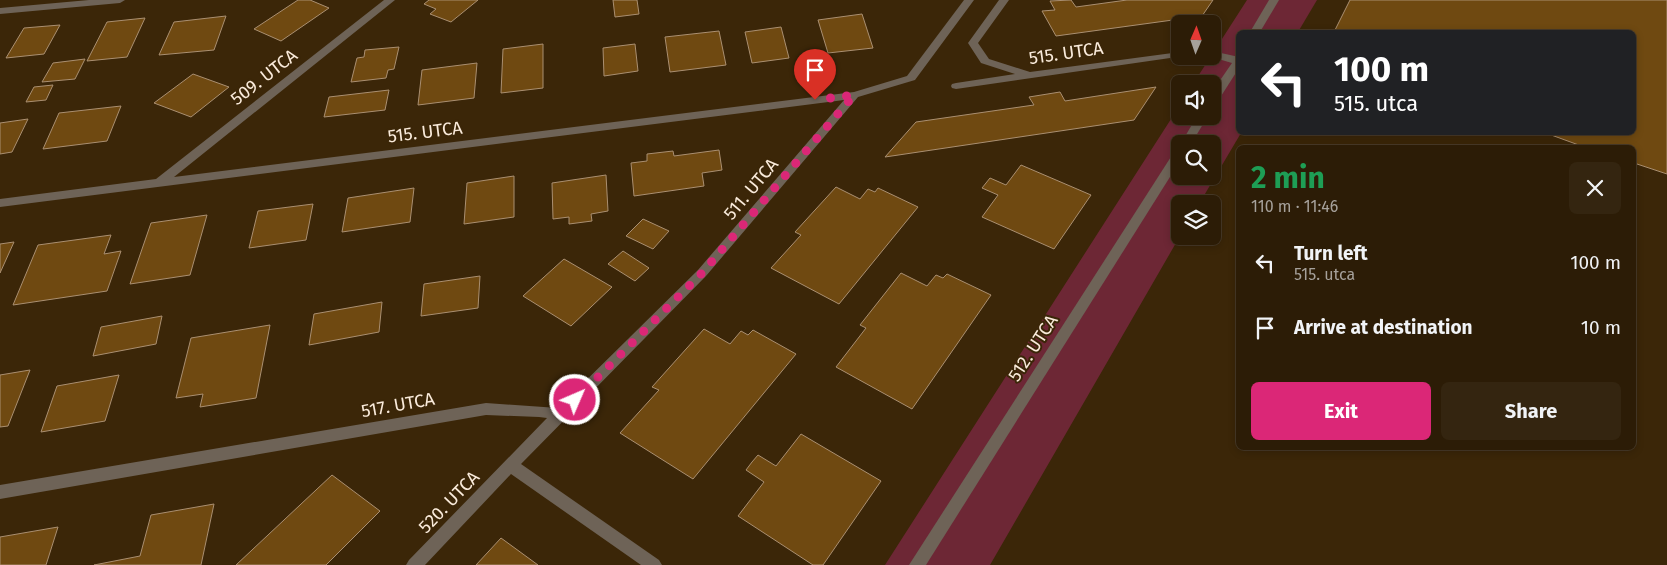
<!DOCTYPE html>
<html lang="en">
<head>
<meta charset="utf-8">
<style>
	body { margin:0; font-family:"Fira Sans",sans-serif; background:#342510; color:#f1f3f6; height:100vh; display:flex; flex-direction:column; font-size:19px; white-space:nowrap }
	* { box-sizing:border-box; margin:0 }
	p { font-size:16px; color:#a6a19b }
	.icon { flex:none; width:28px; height:28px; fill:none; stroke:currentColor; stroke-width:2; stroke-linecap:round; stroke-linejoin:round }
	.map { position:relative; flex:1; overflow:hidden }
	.side { position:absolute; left:1236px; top:145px; width:400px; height:305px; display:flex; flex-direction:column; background:#2c1c06; border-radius:8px; box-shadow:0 2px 8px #0003,0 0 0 1px #483a28 }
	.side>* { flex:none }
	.banner { position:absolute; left:1236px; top:30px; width:400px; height:105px; border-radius:8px; box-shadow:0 2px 8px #0003,0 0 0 1px #483a28; background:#202124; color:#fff; overflow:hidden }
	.needle { width:32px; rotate:2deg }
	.tools { position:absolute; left:1171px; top:15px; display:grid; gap:10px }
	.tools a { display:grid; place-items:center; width:50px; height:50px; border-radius:8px; background:#2c1c06; box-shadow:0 2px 8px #0003,0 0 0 1px #483a28; font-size:25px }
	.pin { position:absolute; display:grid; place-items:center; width:42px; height:42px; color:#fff; margin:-51px -21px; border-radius:50% 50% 50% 0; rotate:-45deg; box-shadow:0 0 5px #0007 }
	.pin .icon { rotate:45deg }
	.me { position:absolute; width:55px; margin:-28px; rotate:45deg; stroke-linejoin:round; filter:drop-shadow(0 0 4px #0008) }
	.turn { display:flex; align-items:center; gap:18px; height:105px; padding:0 15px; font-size:22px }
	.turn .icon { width:65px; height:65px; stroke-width:2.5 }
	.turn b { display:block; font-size:35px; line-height:42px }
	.round { display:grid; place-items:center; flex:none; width:52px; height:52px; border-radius:8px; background:#342510 }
	.headline { display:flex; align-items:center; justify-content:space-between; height:85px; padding:0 15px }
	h1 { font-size:30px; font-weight:700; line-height:38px; color:#1e9e55 }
	.button { display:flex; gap:10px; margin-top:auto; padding:10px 15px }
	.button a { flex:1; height:58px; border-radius:8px; background:#db2777; color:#fff; font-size:20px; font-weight:700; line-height:58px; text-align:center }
	.button a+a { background:#342510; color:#f1f3f6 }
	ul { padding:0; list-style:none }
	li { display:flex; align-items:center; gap:15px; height:65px; padding:0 15px }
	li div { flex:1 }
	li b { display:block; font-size:19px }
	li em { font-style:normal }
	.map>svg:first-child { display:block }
</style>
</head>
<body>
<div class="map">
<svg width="1667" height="565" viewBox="0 0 1667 565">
	<rect width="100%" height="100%" fill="#3b2608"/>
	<path fill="#6d2735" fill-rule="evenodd" d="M1247 0H1317L1298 32H1239V132L1241 133 1199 204H1180V236L990 565H885L1180 105V116H1212V84H1193ZM1180 144H1212V176H1180Z"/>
	<g fill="#6f4911" stroke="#aa8f71">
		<polygon points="298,0 310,0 329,8 281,41 254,29"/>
		<polygon points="429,0 478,0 451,22 430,14 436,9 424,4"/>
		<polygon points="613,0 637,0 639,14 615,17"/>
		<polygon points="1071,0 1076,7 1127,0 1213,0 1202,16 1056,36 1042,11 1055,10 1050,1"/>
		<polygon points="1350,0 1667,0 1667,174 1634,163 1634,148 1587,148 1543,132 1634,132 1634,32 1334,32"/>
		<polygon points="862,14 873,48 828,53 818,20"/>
		<polygon points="226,16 214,50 159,55 174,22"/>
		<polygon points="145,18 127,57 87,61 107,22"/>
		<polygon points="60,25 44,54 6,58 24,28"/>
		<polygon points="781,27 789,58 752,63 745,32"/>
		<polygon points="719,31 726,65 670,72 665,37"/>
		<polygon points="543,44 543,88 501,93 503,49"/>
		<polygon points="635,44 638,71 604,76 603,48"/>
		<polygon points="399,47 394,69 388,70 386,78 351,82 357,58 364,57 365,50"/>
		<polygon points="85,59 75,79 42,82 53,63"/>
		<polygon points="477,63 474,98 418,105 422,70"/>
		<polygon points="193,74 229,87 191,117 154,103"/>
		<polygon points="53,85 46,100 26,102 34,87"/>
		<polygon points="1156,87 1134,120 885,157 916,122 1034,105 1029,97 1060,92 1065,101"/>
		<polygon points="389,90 385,110 324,117 329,97"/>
		<polygon points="121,106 107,141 43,149 59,113"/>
		<polygon points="28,119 12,152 0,154 0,123"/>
		<polygon points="719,150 722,170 702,173 704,186 634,196 631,163 647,161 647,154 673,151 674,156"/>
		<polygon points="1021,165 1091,195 1054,249 982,217 998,195 982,188 990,178 1006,185"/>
		<polygon points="606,175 608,211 591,214 592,221 569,224 569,217 553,219 552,183"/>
		<polygon points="514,176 514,217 464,224 467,183"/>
		<polygon points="836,187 860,199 868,189 875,192 878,188 918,207 839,304 771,268 801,235 795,232"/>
		<polygon points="414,188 410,222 342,232 348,198"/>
		<polygon points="313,204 306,240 249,248 258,211"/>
		<polygon points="207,215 190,275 130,284 151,223"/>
		<polygon points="643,219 669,231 653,249 626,236"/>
		<polygon points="111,235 104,254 121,251 107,291 13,305 38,245"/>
		<polygon points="14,242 0,273 0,244"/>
		<polygon points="623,251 649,268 635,281 608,264"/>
		<polygon points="564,259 612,287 571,326 523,296"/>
		<polygon points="901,273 927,286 936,275 943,278 947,274 991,295 912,409 836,367 866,328 860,325"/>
		<polygon points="480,276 478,308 421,316 424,284"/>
		<polygon points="382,302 379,332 309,345 314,314"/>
		<polygon points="162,316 156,344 93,356 101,327"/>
		<polygon points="270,325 256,398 200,407 203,394 176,398 191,338"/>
		<polygon points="704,329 730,344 741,331 748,335 753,330 796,354 693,479 620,433 659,390 652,387"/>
		<polygon points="30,370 8,426 0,427 0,375"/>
		<polygon points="119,375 105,421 41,432 57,386"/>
		<polygon points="801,434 881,481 823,565 813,565 738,516 764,482 746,470 752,462 758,455 776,466"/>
		<polygon points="332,475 380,511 326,565 236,565"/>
		<polygon points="214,504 201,565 94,565 140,556 151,515"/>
		<polygon points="58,527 46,565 0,565 0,537"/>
		<polygon points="501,538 538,565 476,565"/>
	</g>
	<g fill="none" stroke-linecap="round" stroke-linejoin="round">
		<g fill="#6e6357" fill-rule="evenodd">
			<polygon points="89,0 125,0 120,3 0,14 0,8"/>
			<polygon points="384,0 395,0 174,177 854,92 907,76 964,0 974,0 915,80 858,97 706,276 521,464 659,560 662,565 641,565 511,474 425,565 406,565 409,560 547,418 539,417 486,415 0,499 0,485 486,403 558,408 698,270 844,100 0,207 0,199 156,179"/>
			<polygon points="999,0 1009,0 978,43 989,59 1030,72 1180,52 1180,56 1184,56 956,89 952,88 951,86 952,84 956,83 1015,74 981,63 968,43"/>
			<polygon points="1269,0 1279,0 1260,32 1250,32"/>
			<polygon points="1212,51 1239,57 1239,68 1216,104 1212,104 1212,92 1232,63 1208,56 1212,56"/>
			<polygon points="1197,116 1208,116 1191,144 1180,145"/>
			<polygon points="1180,148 1180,161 926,565 909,565 1176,149"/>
		</g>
	</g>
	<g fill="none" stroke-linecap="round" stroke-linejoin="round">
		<polyline stroke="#db2777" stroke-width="9" stroke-dasharray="0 16.2" points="575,400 702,273 854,95 815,100"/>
	</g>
	<g text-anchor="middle" stroke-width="4" stroke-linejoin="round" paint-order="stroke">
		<g font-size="18" fill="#faebdb" stroke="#3b2608">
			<text transform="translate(1066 53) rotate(-8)" y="6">515. UTCA</text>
			<text transform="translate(264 77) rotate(-38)" y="6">509. UTCA</text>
			<text transform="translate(425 132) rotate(-7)" y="6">515. UTCA</text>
			<text transform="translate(751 189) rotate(-50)" y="6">511. UTCA</text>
			<text transform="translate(1033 348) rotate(-57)" y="6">512. UTCA</text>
			<text transform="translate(398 405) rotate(-10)" y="6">517. UTCA</text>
			<text transform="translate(449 502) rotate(-46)" y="6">520. UTCA</text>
		</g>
	</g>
</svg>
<div class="tools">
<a><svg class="needle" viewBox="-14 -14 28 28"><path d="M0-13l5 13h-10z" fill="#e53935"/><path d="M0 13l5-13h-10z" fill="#a6a19b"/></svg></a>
<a><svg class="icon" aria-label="sound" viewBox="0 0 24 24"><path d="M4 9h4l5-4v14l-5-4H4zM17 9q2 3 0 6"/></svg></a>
<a><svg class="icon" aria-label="search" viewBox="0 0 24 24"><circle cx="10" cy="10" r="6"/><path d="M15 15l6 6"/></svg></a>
<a><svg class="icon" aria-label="layers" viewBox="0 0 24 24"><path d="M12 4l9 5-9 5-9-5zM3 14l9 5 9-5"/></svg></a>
</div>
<div class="pin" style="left:815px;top:100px;background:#d93025"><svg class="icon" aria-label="arrive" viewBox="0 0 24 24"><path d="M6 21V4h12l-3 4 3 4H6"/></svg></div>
<svg class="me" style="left:575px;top:400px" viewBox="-20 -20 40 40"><circle r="17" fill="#db2777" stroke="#fff" stroke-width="3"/><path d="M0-11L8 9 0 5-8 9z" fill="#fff"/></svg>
<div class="banner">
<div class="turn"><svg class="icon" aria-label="left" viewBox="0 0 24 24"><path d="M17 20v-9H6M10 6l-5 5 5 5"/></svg><div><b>100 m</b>515. utca</div></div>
</div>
<section class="side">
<div class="headline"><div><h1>2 min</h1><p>110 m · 11:46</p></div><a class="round"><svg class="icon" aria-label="close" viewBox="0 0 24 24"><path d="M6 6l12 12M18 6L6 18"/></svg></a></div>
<ul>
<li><svg class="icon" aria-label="left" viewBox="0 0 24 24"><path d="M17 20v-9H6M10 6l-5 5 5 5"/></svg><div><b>Turn left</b><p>515. utca</p></div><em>100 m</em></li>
<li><svg class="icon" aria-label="arrive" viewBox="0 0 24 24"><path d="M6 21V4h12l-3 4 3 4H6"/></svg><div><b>Arrive at destination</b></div><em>10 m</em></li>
</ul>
<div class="button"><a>Exit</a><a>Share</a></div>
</section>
</div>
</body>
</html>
